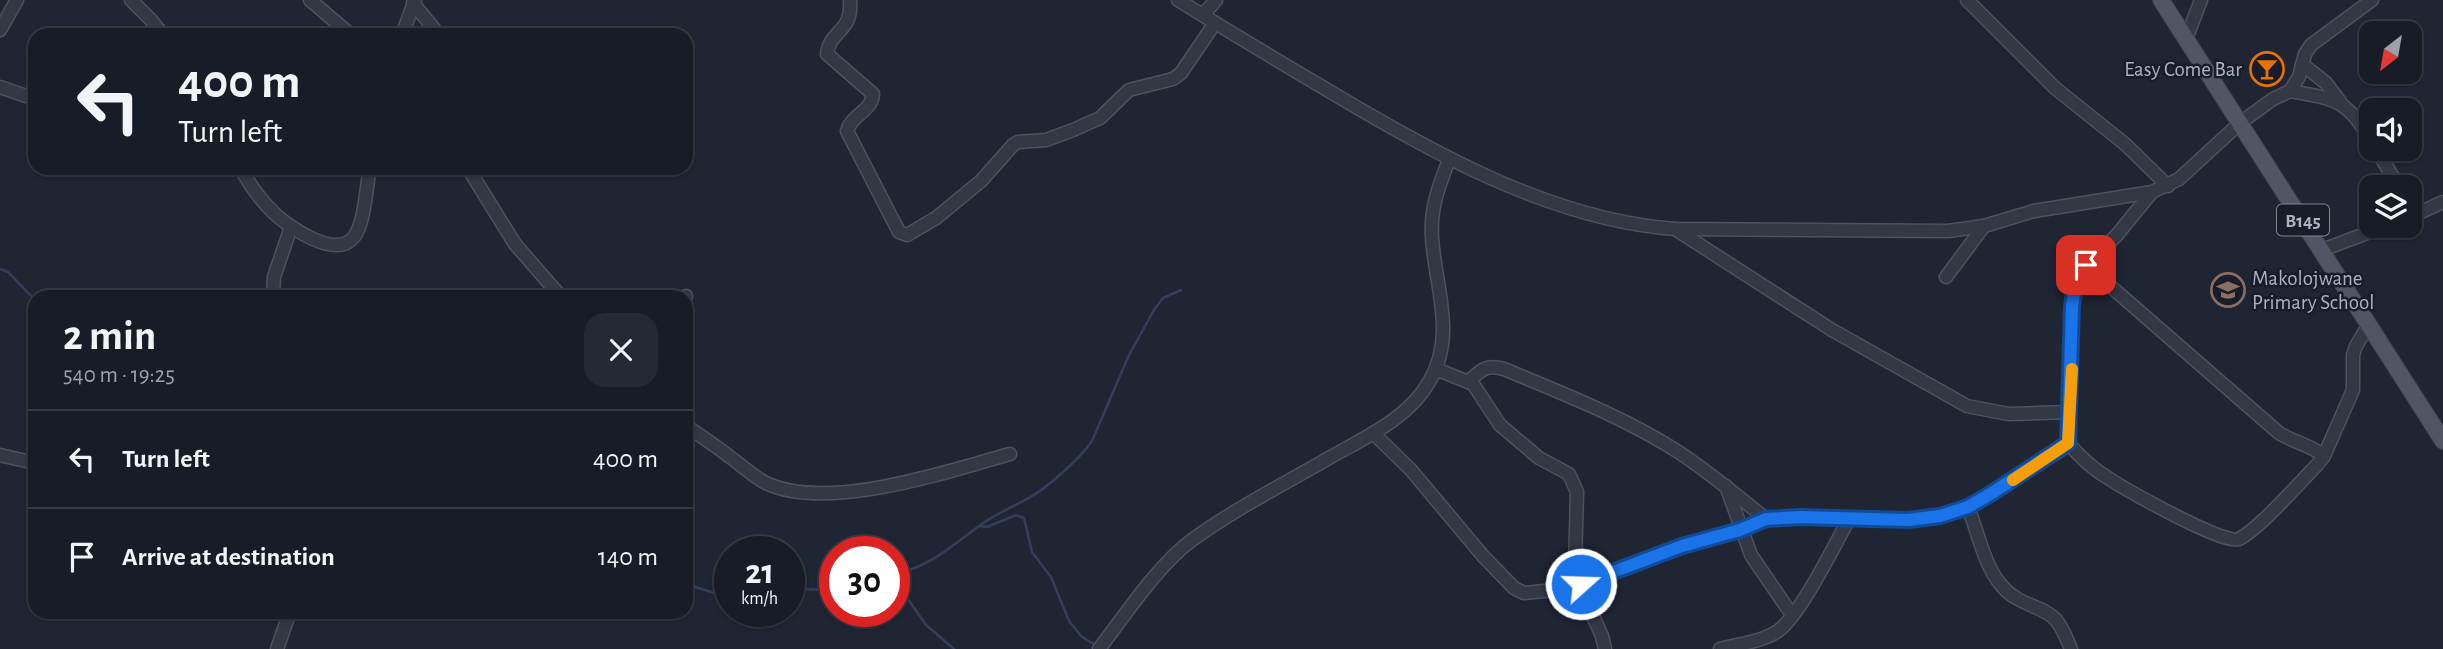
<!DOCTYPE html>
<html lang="en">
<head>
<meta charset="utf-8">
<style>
	body { margin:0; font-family:"Alegreya Sans",sans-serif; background:#252933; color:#f1f3f6; height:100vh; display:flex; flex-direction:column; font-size:26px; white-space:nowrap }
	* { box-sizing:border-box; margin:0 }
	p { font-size:23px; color:#9fa1a7 }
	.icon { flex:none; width:38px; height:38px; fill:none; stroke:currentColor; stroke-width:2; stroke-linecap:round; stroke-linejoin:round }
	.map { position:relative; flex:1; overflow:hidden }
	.panel { position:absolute; left:28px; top:290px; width:665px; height:329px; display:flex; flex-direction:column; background:#181c27; border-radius:21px; box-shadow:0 2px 5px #0004,0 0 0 2px #363a44 }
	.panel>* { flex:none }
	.guide { position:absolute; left:28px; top:28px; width:665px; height:147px; border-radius:21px; box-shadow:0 2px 5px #0004,0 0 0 2px #363a44; background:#181c27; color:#f1f3f6; overflow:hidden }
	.needle { width:46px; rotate:211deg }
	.fabs { position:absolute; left:2359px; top:21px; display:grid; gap:14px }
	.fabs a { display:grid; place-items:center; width:63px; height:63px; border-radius:14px; background:#181c27; box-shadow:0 2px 5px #0004,0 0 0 2px #363a44; font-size:35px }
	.speed { position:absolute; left:714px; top:536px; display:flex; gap:14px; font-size:35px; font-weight:700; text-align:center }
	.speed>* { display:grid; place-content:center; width:91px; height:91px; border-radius:50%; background:#181c27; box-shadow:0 2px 5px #0004,0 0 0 2px #363a44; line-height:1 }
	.speed small { font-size:18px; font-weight:400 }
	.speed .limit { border:10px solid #d22; background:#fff; color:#111 }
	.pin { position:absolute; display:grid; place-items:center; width:60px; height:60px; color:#fff; margin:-30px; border-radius:14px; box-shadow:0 4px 10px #0006 }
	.me { position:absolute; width:77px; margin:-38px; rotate:70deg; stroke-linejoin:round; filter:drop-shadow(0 0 5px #0008) }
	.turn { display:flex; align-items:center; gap:24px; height:147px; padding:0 35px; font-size:32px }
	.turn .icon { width:91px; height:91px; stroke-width:2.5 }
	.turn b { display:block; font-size:49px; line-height:60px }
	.round { display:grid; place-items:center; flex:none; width:74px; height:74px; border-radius:21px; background:#252933 }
	.headline { display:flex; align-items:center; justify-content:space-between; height:119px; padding:0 35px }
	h1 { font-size:42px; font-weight:700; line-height:52px }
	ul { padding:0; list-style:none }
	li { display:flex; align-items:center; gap:21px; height:98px; padding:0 35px; border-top:2px solid #363a44 }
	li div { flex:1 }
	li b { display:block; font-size:26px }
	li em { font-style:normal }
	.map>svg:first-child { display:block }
</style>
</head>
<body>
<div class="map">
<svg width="2443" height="649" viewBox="0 0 2443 649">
	<rect width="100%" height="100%" fill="#202534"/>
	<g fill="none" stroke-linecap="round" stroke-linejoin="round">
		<g stroke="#333f5b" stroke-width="2.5">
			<polyline points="0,269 8,272 35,300"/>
			<path d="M979 526C994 515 1010 508 1027 499 1046 489 1080 459 1092 441L1129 355 1154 310 1163 298 1181 290"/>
			<path d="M894 574C928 568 952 546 979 526L987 527 1016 515 1024 518 1032 552 1051 577 1069 621 1081 636 1095 645"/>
			<polyline points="894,579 926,625 954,649"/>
			<polyline points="686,584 730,598"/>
			<polyline points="789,589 835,590"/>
		</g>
		<g stroke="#4d5260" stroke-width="15">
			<g id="minor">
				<polyline points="131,0 151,20 163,35"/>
				<polyline points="310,0 351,35"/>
				<path d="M850 0C853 33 830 29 827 54L873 94C872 111 851 115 847 131L899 232 907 235 936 218 981 181 1013 145 1018 142 1046 140 1073 130 1100 118 1129 90 1173 79 1181 73 1215 23"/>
				<path d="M1178 0C1226 30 1275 59 1324 88 1429 151 1551 220 1675 229L1948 231 1984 226 2034 211 2152 192 2179 179 2240 123 2273 99 2290 91 2299 77 2305 54 2311 45 2372 0"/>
				<polyline points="1967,0 2055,88 2125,144 2168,186"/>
				<polyline points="413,3 439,35"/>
				<polyline points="1203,15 1216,0"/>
				<polyline points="0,30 17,0"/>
				<polyline points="402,35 415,0"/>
				<polyline points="2186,39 2201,0"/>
				<polyline points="2302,64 2326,83 2341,103"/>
				<polyline points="0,87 35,99"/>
				<path d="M2290 91C2334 99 2348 99 2371 141"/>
				<polyline points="2376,149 2399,187"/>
				<path d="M240 168C250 184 259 199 273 212 288 227 336 260 354 237 365 223 366 187 370 168"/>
				<polyline points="468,168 515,244 562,298"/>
				<polyline points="2410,217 2443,202"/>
				<polyline points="1675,229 1832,330 1967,406 2008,414 2069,412"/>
				<polyline points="2322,250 2386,226"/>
				<path d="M2086 265 2279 433C2293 442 2311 445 2324 456"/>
				<polyline points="1946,277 1984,226"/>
				<polyline points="273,298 274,277 291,227"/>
				<polyline points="684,298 686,296"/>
				<polyline points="1436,369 1473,384 1500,425 1539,458 1569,474 1577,492 1575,567 1585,598 1602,636 1605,649"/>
				<path d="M1469 381C1482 369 1487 364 1504 369 1564 394 1626 418 1680 453 1710 473 1738 496 1766 519"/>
				<path d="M686 426C701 436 716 446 730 457 741 465 752 475 764 482 825 513 946 472 1010 454"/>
				<polyline points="1373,433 1411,470 1483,556 1514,588 1524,593 1564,589 1585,598"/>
				<path d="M2068 443C2080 457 2093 469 2108 478 2125 489 2225 546 2239 539 2259 529 2299 483 2317 465L2324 456 2353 390V355L2356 346 2369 324"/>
				<polyline points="0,455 35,463"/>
				<polyline points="1726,486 1751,555 1792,615"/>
				<path d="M1968 507C1978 532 1984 566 2002 586 2017 605 2044 606 2056 620 2063 628 2067 640 2071 649"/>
				<polyline points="1581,584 1682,546 1740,530 1766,519 1799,517 1908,520 1940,516 1968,507 2064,448 2068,443 2069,437 2072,306 2076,281 2079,272 2116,236 2152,192"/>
				<polyline points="277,649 290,612"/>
				<path d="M1099 649C1125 615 1158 565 1192 540 1235 509 1282 485 1329 458 1364 438 1408 419 1429 382 1457 335 1435 287 1432 237 1430 209 1439 185 1449 160"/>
				<path d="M1720 649C1738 644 1762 642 1778 631 1801 614 1834 546 1849 519"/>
			</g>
		</g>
		<g stroke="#3c414e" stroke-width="18">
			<polyline id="major" points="2161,0 2443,441"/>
		</g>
		<use href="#minor" stroke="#333845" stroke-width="12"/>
		<use href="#major" stroke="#505665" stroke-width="16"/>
	</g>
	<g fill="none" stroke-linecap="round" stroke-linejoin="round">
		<g stroke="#114b97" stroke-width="18">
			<polyline id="route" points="1581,584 1682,546 1740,530 1766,519 1800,517 1908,520 1940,516 1968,507 1992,493 2068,443 2072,306 2076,281 2079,272 2086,265"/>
		</g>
		<use href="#route" stroke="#1a73e8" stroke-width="12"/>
		<polyline stroke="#f59e0b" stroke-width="12" points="2013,480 2068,443 2072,369"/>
	</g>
	<defs>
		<g id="bar-ring" transform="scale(1.75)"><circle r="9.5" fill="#181d29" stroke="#e8710a" stroke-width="1.5"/><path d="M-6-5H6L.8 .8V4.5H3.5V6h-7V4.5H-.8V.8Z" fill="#e8710a"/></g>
		<g id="school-ring" transform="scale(1.75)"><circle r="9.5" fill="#181d29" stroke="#8d6e63" stroke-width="1.5"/><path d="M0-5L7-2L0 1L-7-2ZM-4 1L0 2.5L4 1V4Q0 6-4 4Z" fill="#8d6e63"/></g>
	</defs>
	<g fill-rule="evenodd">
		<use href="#bar-ring" x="2267" y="69"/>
		<use href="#school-ring" x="2228" y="290"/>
	</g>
	<g text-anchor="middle" stroke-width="5" stroke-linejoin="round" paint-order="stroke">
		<rect fill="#181d29" stroke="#808594" stroke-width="2" x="2277" y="204.5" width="52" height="31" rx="5"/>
		<g font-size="19" font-weight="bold" fill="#acb2c2">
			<text x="2303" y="227">B145</text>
		</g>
		<g font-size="21" fill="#acb2c2" stroke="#181d29" text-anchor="end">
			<text x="2242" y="76">Easy Come Bar</text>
			<text x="2252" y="285" text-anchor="start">Makolojwane<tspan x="2252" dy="24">Primary School</tspan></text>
		</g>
	</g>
</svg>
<div class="fabs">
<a><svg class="needle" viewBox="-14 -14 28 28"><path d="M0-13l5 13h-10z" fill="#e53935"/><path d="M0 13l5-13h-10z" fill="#9fa1a7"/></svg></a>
<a><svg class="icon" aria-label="sound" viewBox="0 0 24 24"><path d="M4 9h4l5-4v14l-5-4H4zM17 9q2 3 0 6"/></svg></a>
<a><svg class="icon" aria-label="layers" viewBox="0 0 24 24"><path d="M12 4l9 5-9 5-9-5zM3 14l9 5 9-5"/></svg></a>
</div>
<div class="speed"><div>21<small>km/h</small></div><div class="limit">30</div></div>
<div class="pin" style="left:2086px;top:265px;background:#d93025"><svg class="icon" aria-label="arrive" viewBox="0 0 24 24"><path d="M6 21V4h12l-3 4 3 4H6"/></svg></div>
<svg class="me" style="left:1581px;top:584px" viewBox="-20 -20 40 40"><circle r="17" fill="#1a73e8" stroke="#fff" stroke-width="3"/><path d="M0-11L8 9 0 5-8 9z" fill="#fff"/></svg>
<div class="guide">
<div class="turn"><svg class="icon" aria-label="left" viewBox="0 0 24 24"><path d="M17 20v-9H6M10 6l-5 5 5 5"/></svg><div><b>400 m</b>Turn left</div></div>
</div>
<section class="panel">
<div class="headline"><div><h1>2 min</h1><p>540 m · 19:25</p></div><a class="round"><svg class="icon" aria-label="close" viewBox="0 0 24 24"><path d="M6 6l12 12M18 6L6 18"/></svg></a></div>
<ul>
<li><svg class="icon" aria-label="left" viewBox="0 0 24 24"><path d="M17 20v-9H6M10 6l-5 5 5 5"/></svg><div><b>Turn left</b></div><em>400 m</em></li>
<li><svg class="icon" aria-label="arrive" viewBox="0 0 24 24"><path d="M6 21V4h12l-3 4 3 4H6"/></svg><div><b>Arrive at destination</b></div><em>140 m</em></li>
</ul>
</section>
</div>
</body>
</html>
